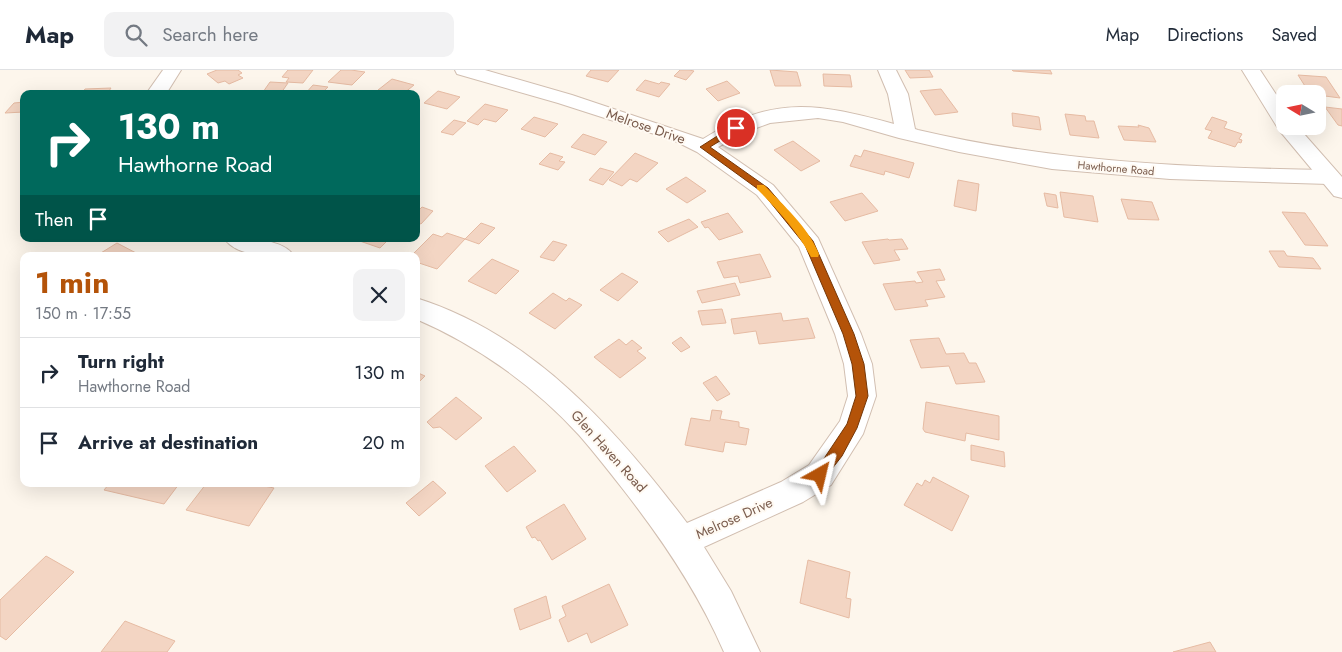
<!DOCTYPE html>
<html lang="en">
<head>
<meta charset="utf-8">
<style>
	body { margin:0; font-family:Jost,sans-serif; background:#f2f2f3; color:#1f2937; height:100vh; display:flex; flex-direction:column; font-size:19px; white-space:nowrap }
	* { box-sizing:border-box; margin:0 }
	p { font-size:16px; color:#747a83 }
	.icon { flex:none; width:28px; height:28px; fill:none; stroke:currentColor; stroke-width:2; stroke-linecap:round; stroke-linejoin:round }
	.map { position:relative; flex:1; overflow:hidden }
	.panel { position:absolute; left:20px; top:182px; width:400px; height:235px; display:flex; flex-direction:column; background:#fff; border-radius:10px; box-shadow:0 5px 20px #0002 }
	.panel>* { flex:none }
	.banner { position:absolute; left:20px; top:20px; width:400px; height:152px; border-radius:10px; box-shadow:0 5px 20px #0002; background:#00695c; color:#fff; overflow:hidden }
	.needle { width:32px; rotate:280deg }
	.fabs { position:absolute; left:1276px; top:15px; display:grid; gap:10px }
	.fabs a { display:grid; place-items:center; width:50px; height:50px; border-radius:10px; background:#fff; box-shadow:0 5px 20px #0002; font-size:25px }
	.pin { position:absolute; display:grid; place-items:center; width:42px; height:42px; color:#fff; margin:-21px; border:2px solid #fff; border-radius:50%; box-shadow:0 1px 5px #0007 }
	.me { position:absolute; width:55px; margin:-28px; rotate:37deg; stroke-linejoin:round; filter:drop-shadow(0 0 4px #0008) }
	.turn { display:flex; align-items:center; gap:18px; height:105px; padding:0 15px; font-size:22px }
	.turn .icon { width:65px; height:65px; stroke-width:2.5 }
	.turn b { display:block; font-size:35px; line-height:42px }
	.then { display:flex; align-items:center; height:48px; padding:0 15px; background:#0003; gap:10px; font-size:19px }
	.round { display:grid; place-items:center; flex:none; width:52px; height:52px; border-radius:10px; background:#f2f2f3 }
	.overview { display:flex; align-items:center; justify-content:space-between; height:85px; padding:0 15px }
	h1 { font-size:30px; font-weight:700; line-height:38px; color:#b45309 }
	ul { padding:0; list-style:none }
	li { display:flex; align-items:center; gap:15px; height:70px; padding:0 15px; border-top:1px solid #e0e1e3 }
	li div { flex:1 }
	li b { display:block; font-size:19px }
	li em { font-style:normal }
	header { display:flex; align-items:center; gap:30px; box-sizing:border-box; height:70px; padding:0 25px; background:#fff; border-bottom:1px solid #e0e1e3 }
	header strong { font-size:24px }
	nav { display:flex; gap:28px; margin-inline-start:auto; font-size:18px }
	.search { width:350px; height:45px; background:#f2f2f3; display:flex; align-items:center; gap:12px; box-sizing:border-box; padding:0 18px; border-radius:10px; color:#747a83; font-size:19px }
	.map>svg:first-child { display:block }
</style>
</head>
<body>
<header>
<strong>Map</strong>
<div class="search"><svg class="icon" aria-label="search" viewBox="0 0 24 24"><circle cx="10" cy="10" r="6"/><path d="M15 15l6 6"/></svg>Search here</div>
<nav><a>Map</a><a>Directions</a><a>Saved</a></nav>
</header>
<div class="map">
<svg width="1342" height="582" viewBox="0 0 1342 582">
	<rect width="100%" height="100%" fill="#fdf6ec"/>
	<g fill="#f3d5c3" stroke="#e6bba3">
		<polygon points="217,0 238,0 242,3 238,5 243,8 229,14 225,11 218,13 207,4"/>
		<polygon points="288,0 313,0 303,13 286,12 289,8 282,7"/>
		<polygon points="341,0 351,0 365,2 352,15 328,12"/>
		<polygon points="591,0 619,0 608,12 586,6"/>
		<polygon points="680,0 689,0 694,1 686,10 674,6"/>
		<polygon points="770,0 797,2 801,16 775,16"/>
		<polygon points="905,0 929,0 933,7 910,8"/>
		<polygon points="1012,0 1050,0 1052,4 1013,1"/>
		<polygon points="823,4 850,5 852,17 824,16"/>
		<polygon points="1298,5 1326,7 1340,28 1310,24"/>
		<polygon points="392,9 414,15 403,24 391,24 378,20"/>
		<polygon points="645,10 659,14 661,12 670,14 659,27 636,20"/>
		<polygon points="727,11 740,23 718,31 706,19"/>
		<polygon points="270,12 288,13 281,23 263,22"/>
		<polygon points="313,15 328,17 321,24 305,24"/>
		<polygon points="111,18 107,24 110,24 81,24 85,19"/>
		<polygon points="941,19 958,42 935,45 920,21"/>
		<polygon points="438,21 460,27 447,39 424,33"/>
		<polygon points="24,32 24,42 5,43 14,33"/>
		<polygon points="485,34 508,40 496,52 484,49 478,55 467,51"/>
		<polygon points="1325,37 1342,39 1342,56 1338,55"/>
		<polygon points="1012,43 1039,47 1041,60 1013,56"/>
		<polygon points="1065,44 1085,46 1086,51 1094,51 1099,68 1070,65"/>
		<polygon points="534,47 558,54 545,67 521,59"/>
		<polygon points="1212,47 1227,52 1224,58 1242,64 1239,69 1242,70 1241,73 1238,72 1235,77 1208,68 1212,61 1205,59"/>
		<polygon points="454,50 466,53 453,65 441,62"/>
		<polygon points="1138,55 1149,58 1156,72 1124,70 1118,56 1139,57"/>
		<polygon points="583,64 607,72 595,85 571,77"/>
		<polygon points="793,71 820,91 801,101 774,80"/>
		<polygon points="864,80 914,93 909,108 885,101 884,105 850,96 855,85 861,87"/>
		<polygon points="550,83 563,87 559,91 565,92 558,100 539,94"/>
		<polygon points="635,83 658,93 637,112 630,109 622,116 609,110"/>
		<polygon points="600,98 614,102 603,115 589,110"/>
		<polygon points="686,107 706,121 687,133 666,119"/>
		<polygon points="958,110 979,114 976,141 954,136"/>
		<polygon points="1060,122 1093,126 1098,152 1064,147"/>
		<polygon points="862,123 878,141 845,151 830,132"/>
		<polygon points="1044,123 1056,125 1058,138 1047,136"/>
		<polygon points="1121,129 1152,132 1159,150 1128,149"/>
		<polygon points="422,137 433,141 421,154 416,152 416,143"/>
		<polygon points="1282,142 1305,143 1328,176 1305,175"/>
		<polygon points="728,143 743,162 719,170 708,157 705,158 701,152"/>
		<polygon points="689,149 698,157 668,172 658,162"/>
		<polygon points="481,153 495,158 479,174 465,169"/>
		<polygon points="447,163 465,169 437,199 416,192 416,186 411,186 433,164 442,167"/>
		<polygon points="354,169 389,169 380,178"/>
		<polygon points="888,169 889,170 902,169 908,179 894,180 900,190 874,194 862,172"/>
		<polygon points="553,171 567,175 554,191 540,187"/>
		<polygon points="117,173 138,184 134,186 96,186"/>
		<polygon points="1269,181 1284,181 1287,186 1313,188 1321,199 1279,197"/>
		<polygon points="760,184 771,207 740,213 738,206 724,208 717,192"/>
		<polygon points="492,189 519,201 496,224 468,211"/>
		<polygon points="940,199 945,210 936,211 945,227 925,230 928,236 895,240 883,214 915,211 916,213 923,212 917,202"/>
		<polygon points="622,203 638,212 618,231 600,220"/>
		<polygon points="735,213 740,225 702,233 697,221"/>
		<polygon points="553,223 566,231 569,228 582,235 555,259 529,243"/>
		<polygon points="722,239 726,253 702,255 698,241"/>
		<polygon points="781,243 783,251 808,248 815,268 759,274 756,261 734,264 731,249"/>
		<polygon points="681,267 690,277 681,282 672,273"/>
		<polygon points="939,268 946,284 964,283 969,293 976,293 985,312 956,314 949,296 921,298 910,270"/>
		<polygon points="619,269 626,275 632,270 642,278 637,281 646,288 620,308 594,287"/>
		<polygon points="416,302 425,306 416,315"/>
		<polygon points="716,306 730,324 717,331 703,313"/>
		<polygon points="456,327 482,348 456,370 440,357 433,358 427,352"/>
		<polygon points="926,332 999,346 999,370 966,363 965,371 925,362 923,359"/>
		<polygon points="712,340 722,341 720,349 739,352 739,357 749,359 746,375 725,372 723,382 685,375 691,348 710,351"/>
		<polygon points="971,375 1004,382 1005,397 971,390"/>
		<polygon points="514,376 536,401 507,422 485,396"/>
		<polygon points="933,407 969,426 952,461 904,435 917,413 922,416 925,410 930,413"/>
		<polygon points="433,411 446,423 419,446 406,433"/>
		<polygon points="109,414 179,414 164,434 104,420"/>
		<polygon points="206,414 254,414 274,418 249,456 186,440"/>
		<polygon points="564,434 586,469 552,490 540,470 538,471 535,467 532,468 526,457"/>
		<polygon points="46,486 74,502 6,570 0,566 0,530"/>
		<polygon points="808,490 850,502 846,528 851,529 849,548 800,533"/>
		<polygon points="609,514 628,555 591,573 587,563 568,572 559,550 566,546 562,536"/>
		<polygon points="546,526 551,548 520,560 514,539"/>
		<polygon points="125,551 175,571 167,582 101,582"/>
		<polygon points="1210,572 1216,582 1173,582"/>
	</g>
	<g fill="none" stroke-linecap="round" stroke-linejoin="round">
		<g stroke="#d1beb0" stroke-width="2">
			<g id="minor">
				<polygon points="163,0 181,0 166,24 146,24"/>
				<path d="M455 0H485L572 25 703 69C774 25 817 33 894 54L888 24 878 0H896L908 24 915 59 918 60C1054 92 1190 98 1329 100L1337 102 1340 107 1337 112 1329 114 1170 109 1052 99 959 82 899 68 843 52 818 48 770 53 748 61 718 77 773 115 818 168 861 264 872 294 876 326 863 364 831 415 803 432 704 477 731 521 760 582H724C698 522 662 469 622 418 608 400 594 382 579 365 534 316 477 275 416 249V228C532 264 617 360 687 453L781 412 809 395 840 351 848 326 844 294 835 264 799 177 757 125 697 82 673 70 558 33 457 4Z"/>
				<path d="M225 169C244 168 283 168 294 186 275 187 236 187 225 169Z"/>
			</g>
		</g>
		<g stroke="#d1beb0" stroke-width="2">
			<polygon id="tertiary" points="1242,0 1260,0 1285,38 1285,56 1297,56 1342,107 1342,128 1334,126 1279,60"/>
		</g>
		<use href="#minor" fill="#fff" fill-rule="evenodd"/>
		<use href="#tertiary" fill="#fff" fill-rule="evenodd"/>
	</g>
	<polygon fill="#b45309" stroke="#753606" points="733,56 741,58 710,77 768,118 813,171 854,264 864,294 868,326 857,358 842,386 824,409 820,410 815,409 813,405 847,354 856,326 852,294 843,264 805,175 762,122 700,77"/>
	<path fill="#f59e0b" d="M757 115H764C784 136 808 157 819 184L818 187H811C797 161 778 140 757 119Z"/>
	<g text-anchor="middle" stroke-width="4" stroke-linejoin="round" paint-order="stroke">
		<g font-size="11" fill="#7a5c4d" stroke="#fffaf3">
			<text transform="translate(1116 98) rotate(5)" y="4">Hawthorne Road</text>
		</g>
		<g font-size="14" fill="#7a5c4d" stroke="#fffaf3">
			<text transform="translate(646 56) rotate(19)" y="5">Melrose Drive</text>
			<text transform="translate(609 381) rotate(48)" y="5">Glen Haven Road</text>
			<text transform="translate(734 448) rotate(-24)" y="5">Melrose Drive</text>
		</g>
	</g>
</svg>
<div class="fabs">
<a><svg class="needle" viewBox="-14 -14 28 28"><path d="M0-13l5 13h-10z" fill="#e53935"/><path d="M0 13l5-13h-10z" fill="#747a83"/></svg></a>
</div>
<div class="pin" style="left:736px;top:58px;background:#d93025"><svg class="icon" aria-label="arrive" viewBox="0 0 24 24"><path d="M6 21V4h12l-3 4 3 4H6"/></svg></div>
<svg class="me" style="left:820px;top:405px" viewBox="-20 -20 40 40"><path d="M0-17L14 15 0 8-14 15z" fill="#b45309" stroke="#fff" stroke-width="4"/></svg>
<div class="banner">
<div class="turn"><svg class="icon" aria-label="right" viewBox="0 0 24 24"><path d="M7 20v-9h11M14 6l5 5-5 5"/></svg><div><b>130 m</b>Hawthorne Road</div></div>
<div class="then">Then<svg class="icon" aria-label="arrive" viewBox="0 0 24 24"><path d="M6 21V4h12l-3 4 3 4H6"/></svg></div>
</div>
<section class="panel">
<div class="overview"><div><h1>1 min</h1><p>150 m · 17:55</p></div><a class="round"><svg class="icon" aria-label="close" viewBox="0 0 24 24"><path d="M6 6l12 12M18 6L6 18"/></svg></a></div>
<ul>
<li><svg class="icon" aria-label="right" viewBox="0 0 24 24"><path d="M7 20v-9h11M14 6l5 5-5 5"/></svg><div><b>Turn right</b><p>Hawthorne Road</p></div><em>130 m</em></li>
<li><svg class="icon" aria-label="arrive" viewBox="0 0 24 24"><path d="M6 21V4h12l-3 4 3 4H6"/></svg><div><b>Arrive at destination</b></div><em>20 m</em></li>
</ul>
</section>
</div>
</body>
</html>
